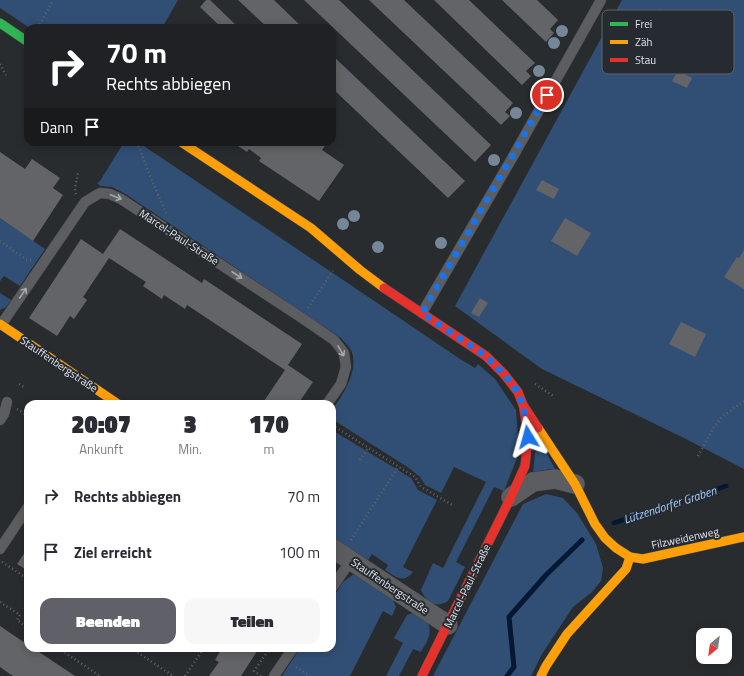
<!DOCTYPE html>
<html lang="de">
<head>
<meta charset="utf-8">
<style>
	body { margin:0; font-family:"Titillium Web",sans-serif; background:#f7f7f7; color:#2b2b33; height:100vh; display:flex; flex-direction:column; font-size:15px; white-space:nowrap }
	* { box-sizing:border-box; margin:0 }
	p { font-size:13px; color:#7c7c81 }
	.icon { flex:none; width:22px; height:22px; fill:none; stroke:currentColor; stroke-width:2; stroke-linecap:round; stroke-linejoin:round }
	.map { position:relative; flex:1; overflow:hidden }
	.sheet { position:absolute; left:24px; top:400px; width:312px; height:252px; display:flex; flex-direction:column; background:#fff; border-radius:12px; box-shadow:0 2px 10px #0003 }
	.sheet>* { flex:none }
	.top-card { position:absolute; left:24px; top:24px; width:312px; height:122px; border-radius:12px; box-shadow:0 2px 10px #0003; background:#202124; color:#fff; overflow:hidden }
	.needle { width:26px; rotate:209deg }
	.fabs { position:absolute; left:696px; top:628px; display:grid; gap:8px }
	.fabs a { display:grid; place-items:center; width:36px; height:36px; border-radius:8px; background:#fff; box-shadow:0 2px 10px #0003; font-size:20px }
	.pin { position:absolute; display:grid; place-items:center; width:34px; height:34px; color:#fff; margin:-17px; border:2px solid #fff; border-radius:50%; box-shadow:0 1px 4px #0007 }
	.me { position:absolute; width:44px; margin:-22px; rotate:352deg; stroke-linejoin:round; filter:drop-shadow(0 0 3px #0008) }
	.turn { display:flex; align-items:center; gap:14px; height:84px; padding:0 16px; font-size:18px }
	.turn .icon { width:52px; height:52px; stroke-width:2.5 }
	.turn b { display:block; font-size:28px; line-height:34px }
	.then { display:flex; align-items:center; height:38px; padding:0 16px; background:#0003; gap:8px; font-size:15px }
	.eta { display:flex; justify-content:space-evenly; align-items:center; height:68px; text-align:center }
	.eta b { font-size:24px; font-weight:800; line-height:28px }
	.primary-button { display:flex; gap:8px; margin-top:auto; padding:8px 16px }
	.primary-button a { flex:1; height:46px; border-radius:12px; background:#606168; color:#fff; font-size:16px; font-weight:800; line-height:46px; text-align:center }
	.primary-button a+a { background:#f7f7f7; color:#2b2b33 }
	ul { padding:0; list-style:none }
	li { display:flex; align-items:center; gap:12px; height:56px; padding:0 16px }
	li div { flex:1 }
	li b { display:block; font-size:15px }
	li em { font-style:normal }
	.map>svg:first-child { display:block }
</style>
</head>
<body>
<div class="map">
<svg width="744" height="676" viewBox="0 0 744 676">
	<rect width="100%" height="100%" fill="#292c2f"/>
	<g fill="#314f75">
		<polygon points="0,0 178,0 162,28 30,28 0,8"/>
		<polygon points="622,0 744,0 744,469 686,439 542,369 455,306"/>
		<path d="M124 142H138L355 288 460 359 475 368 478 364 495 379 516 410 519 453 504 491 494 487 456 562 465 567 448 601C436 609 426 602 421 590L433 563 443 568 486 482 454 467 441 493 425 485 420 477 409 468 332 419C332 409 335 406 341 397 349 383 358 366 351 350 349 346 344 342 341 338L124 193 112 187 100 186 97 183 100 181Z"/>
		<polygon points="0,218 45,249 20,286 4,276 0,281"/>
		<polygon points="0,293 11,300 6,307 0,310"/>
		<path d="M332 430 411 478 418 490 437 500 403 567 413 572C403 584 396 577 385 570L388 565 372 554 368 560 332 537Z"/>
		<polygon points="537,436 555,469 551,469 533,472"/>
		<polygon points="546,494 563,498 577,513 596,544 603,568 601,581 592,592 573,607 542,654 531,676 433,676 523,504"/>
		<polygon points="357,572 391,595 396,607 392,616 383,611 350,676 282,676 300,648 332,648 332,599 343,582"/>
		<path d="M416 612C420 615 426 619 428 623 433 634 426 643 421 652L413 649 399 676H386L403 643 394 638 407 615Z"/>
	</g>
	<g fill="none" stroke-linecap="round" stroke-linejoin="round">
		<g stroke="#051833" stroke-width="5">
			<polyline points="614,523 726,486"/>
			<polyline points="507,676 514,667 509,617 546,575 582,540"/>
		</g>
	</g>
	<g fill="#626467">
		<polygon points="206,0 210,0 239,28 222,28 200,7"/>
		<polygon points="238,0 274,0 303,28 268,28"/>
		<polygon points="304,0 339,0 491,145 475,162"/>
		<polygon points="369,0 404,0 513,103 505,112 510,116 501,125"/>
		<polygon points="434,0 469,0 535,63 526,71 531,76 522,85"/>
		<polygon points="502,0 537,0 558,20 550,29 554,33 546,42"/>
		<polygon points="660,9 673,15 665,31 652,24"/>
		<polygon points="332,55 465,181 448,198 332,88"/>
		<polygon points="678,71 692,78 687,88 672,81"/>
		<polygon points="232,142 325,142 327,143 322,150 344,165 319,201 259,161 261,158 249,149 247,152"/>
		<polygon points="0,152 25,169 32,159 60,178 53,188 63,195 33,241 0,218"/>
		<polygon points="542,180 559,189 554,199 536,190"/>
		<polygon points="565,218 591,233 577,256 551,241"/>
		<polygon points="120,229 202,283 204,279 302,344 288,365 313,382 298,404 262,404 285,370 187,305 185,309 164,295 162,299 143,286 146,282 109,258 83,297 87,300 74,319 70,316 57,336 29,318 81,239 103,254"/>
		<polygon points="744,250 744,289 724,277 737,257 739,258"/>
		<polygon points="480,298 488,303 479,317 471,313"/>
		<polygon points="681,322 706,334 695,357 669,344"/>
		<polygon points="28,548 28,571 17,564"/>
		<polygon points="0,626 28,645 28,648 33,648 75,676 13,676 7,672 0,667"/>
		<polygon points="222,648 259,648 241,676 209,676 219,662 215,660"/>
	</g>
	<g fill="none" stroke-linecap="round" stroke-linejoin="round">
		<g stroke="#444749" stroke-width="11">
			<g id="lane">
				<polyline points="422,313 515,153 601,0"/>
				<polyline points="1,325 85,202 100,193 110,194 121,199 302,318 334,340 344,353 346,367 341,384 327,404"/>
				<polyline points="0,420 4,414 7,402"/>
				<polyline points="0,549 28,507"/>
				<polyline points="332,588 351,560"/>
				<polyline points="274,676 293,648"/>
			</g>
		</g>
		<g stroke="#444749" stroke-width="20">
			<g id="street">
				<polyline points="511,497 533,482 555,479 575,484"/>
				<polyline points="332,548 448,625"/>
			</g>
		</g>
		<g stroke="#444749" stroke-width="10">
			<polyline id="fast" points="0,23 28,42"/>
		</g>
		<g stroke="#444749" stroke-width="10">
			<g id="slow">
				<polyline points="181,142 311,228 360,270 384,288"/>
				<polyline points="0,324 118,404"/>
				<polyline points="538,428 575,484 595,524 605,538 616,548 630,557 643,559 744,537"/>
				<polyline points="541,676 546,666 567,634 626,569 630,557"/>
			</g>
		</g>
		<g stroke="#444749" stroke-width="10">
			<g id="jam">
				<polyline points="384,288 486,356 504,374 518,392 523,405 538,428"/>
				<polyline points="422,676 511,497 525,466 528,437 524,409"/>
			</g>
		</g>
		<g stroke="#626466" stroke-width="2.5" stroke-dasharray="1 3" stroke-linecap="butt">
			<polyline points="38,28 53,0"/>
			<polyline points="0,64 6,75"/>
			<polyline points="137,142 151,178 166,213"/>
			<polyline points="76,194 75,192 75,188 78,173"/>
			<polyline points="0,241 27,260 31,260"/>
			<polyline points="308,308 333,271"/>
			<polyline points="19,384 24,387"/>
			<polyline points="535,384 555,397"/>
			<polyline points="17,409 28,416"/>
			<polyline points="332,425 415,477 421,487 454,506"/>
			<polyline points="698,456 714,427 722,417 744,401"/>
			<polyline points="360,460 368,448"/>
			<polyline points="351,540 398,467"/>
			<polyline points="2,562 28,579"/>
			<polyline points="0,602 20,615 17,620 28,628"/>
			<polyline points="58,648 100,676"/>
			<polyline points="131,648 173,676"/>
			<polyline points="296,667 310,676"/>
			<polyline points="185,676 204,648"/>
			<polyline points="261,676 254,671 270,648"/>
		</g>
		<use href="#lane" stroke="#5b5d60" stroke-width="10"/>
		<use href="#street" stroke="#5b5d60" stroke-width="19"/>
		<use href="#fast" stroke="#30b455" stroke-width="9"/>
		<use href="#slow" stroke="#ff9f0a" stroke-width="9"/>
		<use href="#jam" stroke="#e5322d" stroke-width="9"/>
	</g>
	<g fill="#768699">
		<circle cx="562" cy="31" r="6"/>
		<circle cx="554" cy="43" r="6"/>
		<circle cx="539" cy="71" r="6"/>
		<circle cx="516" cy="113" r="6"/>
		<circle cx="494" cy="160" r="6"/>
		<circle cx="354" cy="216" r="6"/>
		<circle cx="343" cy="224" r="6"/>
		<circle cx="441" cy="243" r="6"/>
		<circle cx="378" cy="247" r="6"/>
	</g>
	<defs><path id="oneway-shaft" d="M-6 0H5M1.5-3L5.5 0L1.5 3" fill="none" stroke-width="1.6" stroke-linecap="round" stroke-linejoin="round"/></defs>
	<g stroke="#a5a8ab">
		<use href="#oneway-shaft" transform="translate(116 197) rotate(21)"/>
		<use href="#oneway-shaft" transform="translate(237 275) rotate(33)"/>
		<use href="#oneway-shaft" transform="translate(23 293) rotate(-56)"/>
		<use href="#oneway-shaft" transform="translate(341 351) rotate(60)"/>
	</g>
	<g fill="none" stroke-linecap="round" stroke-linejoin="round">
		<polyline stroke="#1a73e8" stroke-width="7" stroke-dasharray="0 12.6" points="528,437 523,405 518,392 504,374 486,356 422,313 547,95"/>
	</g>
	<g text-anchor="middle" stroke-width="4" stroke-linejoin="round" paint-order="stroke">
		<g font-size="11" fill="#e2e5e9" stroke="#262b32">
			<text transform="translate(179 237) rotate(33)" y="4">Marcel-Paul-Straße</text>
			<text transform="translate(59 364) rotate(34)" y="4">Stauffenbergstraße</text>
			<text transform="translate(685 538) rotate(-12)" y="4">Filzweidenweg</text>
			<text transform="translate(390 586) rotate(34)" y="4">Stauffenbergstraße</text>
			<text transform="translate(467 586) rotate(-64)" y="4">Marcel-Paul-Straße</text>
		</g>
		<g font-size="12" font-style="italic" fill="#a4cbfd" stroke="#262b32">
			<text transform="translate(670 505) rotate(-18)" y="4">Lützendorfer Graben</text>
		</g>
	</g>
	<rect x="602" y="10" width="132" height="64" rx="6" fill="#262b32" stroke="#5e6369" stroke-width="1"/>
	<rect x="610" y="22" width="18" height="4" fill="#30b455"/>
	<rect x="610" y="40" width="18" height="4" fill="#ff9f0a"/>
	<rect x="610" y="58" width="18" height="4" fill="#e5322d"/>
	<g font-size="11" fill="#e2e5e9">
		<text x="635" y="28">Frei</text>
		<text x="635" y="46">Zäh</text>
		<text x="635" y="64">Stau</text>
	</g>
</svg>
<div class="fabs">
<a><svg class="needle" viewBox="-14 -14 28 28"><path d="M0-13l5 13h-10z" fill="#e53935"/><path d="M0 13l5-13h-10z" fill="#7c7c81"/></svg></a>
</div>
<div class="pin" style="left:547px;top:95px;background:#d93025"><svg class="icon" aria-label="arrive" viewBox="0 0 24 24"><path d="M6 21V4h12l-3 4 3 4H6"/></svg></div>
<svg class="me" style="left:528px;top:437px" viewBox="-20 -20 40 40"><path d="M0-17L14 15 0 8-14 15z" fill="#1a73e8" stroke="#fff" stroke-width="4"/></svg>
<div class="top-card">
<div class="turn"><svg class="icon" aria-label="right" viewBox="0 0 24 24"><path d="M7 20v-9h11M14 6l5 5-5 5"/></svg><div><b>70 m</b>Rechts abbiegen</div></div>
<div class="then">Dann<svg class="icon" aria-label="arrive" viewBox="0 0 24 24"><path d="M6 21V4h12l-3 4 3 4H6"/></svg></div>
</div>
<section class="sheet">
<div class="eta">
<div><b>20:07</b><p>Ankunft</p></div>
<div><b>3</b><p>Min.</p></div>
<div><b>170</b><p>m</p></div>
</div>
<ul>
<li><svg class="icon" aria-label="right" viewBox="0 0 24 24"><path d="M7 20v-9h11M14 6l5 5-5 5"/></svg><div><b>Rechts abbiegen</b></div><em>70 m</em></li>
<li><svg class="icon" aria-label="arrive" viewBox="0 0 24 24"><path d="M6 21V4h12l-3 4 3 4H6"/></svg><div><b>Ziel erreicht</b></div><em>100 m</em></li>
</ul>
<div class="primary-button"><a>Beenden</a><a>Teilen</a></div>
</section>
</div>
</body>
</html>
